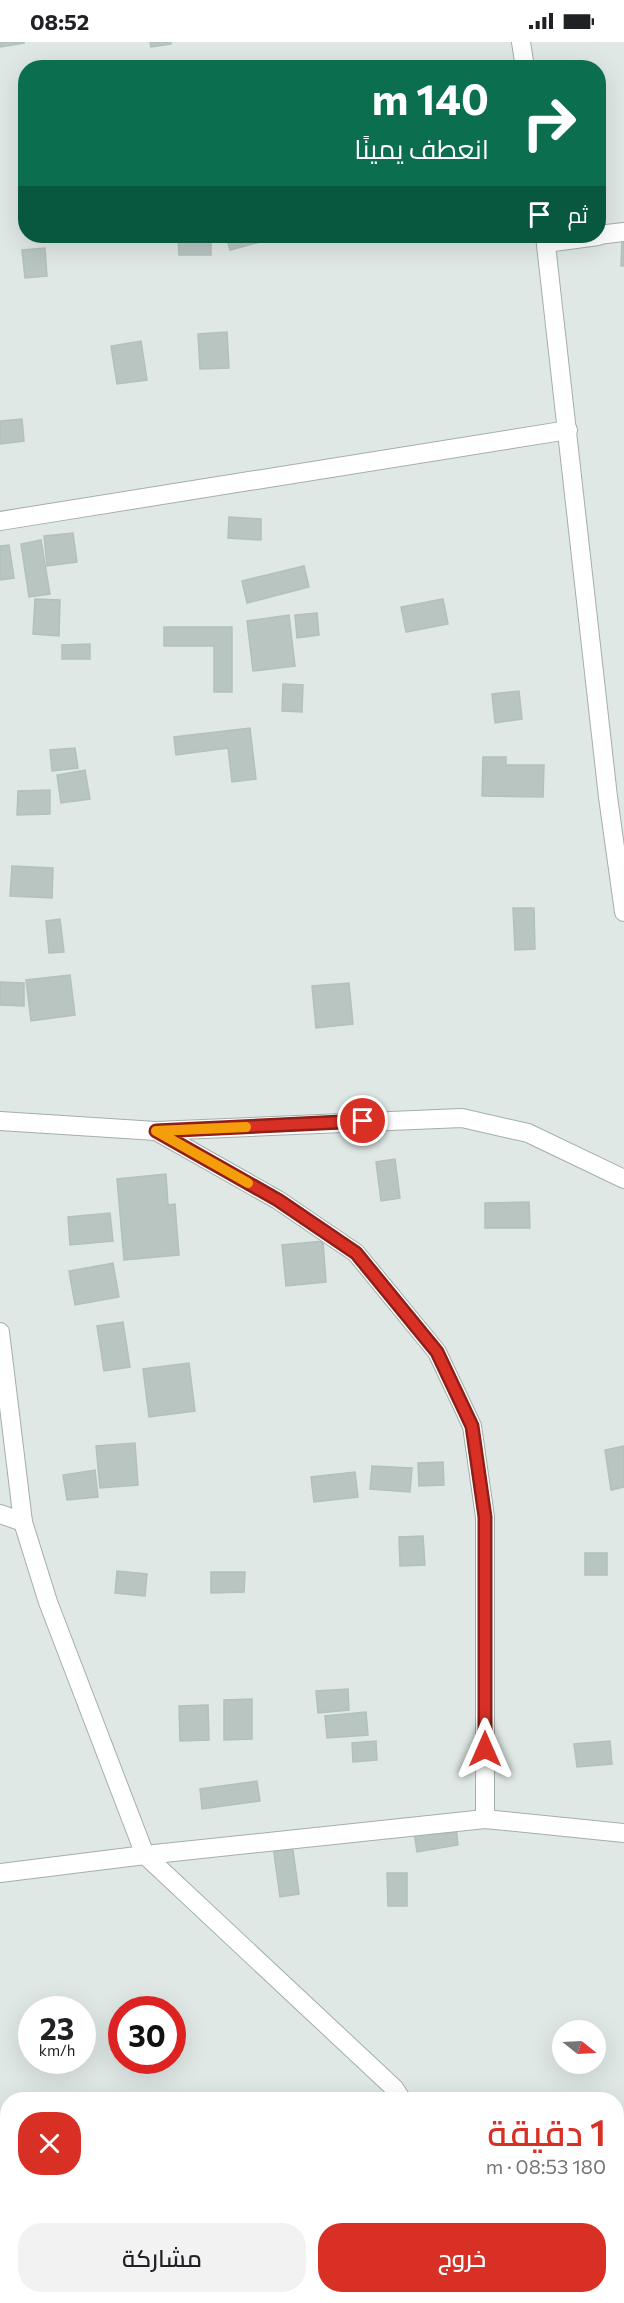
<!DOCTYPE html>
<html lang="ar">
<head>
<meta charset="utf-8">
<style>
	body { margin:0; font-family:Commissioner,Cairo,sans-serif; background:#f2f2f2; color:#202124; direction:rtl; height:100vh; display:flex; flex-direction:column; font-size:22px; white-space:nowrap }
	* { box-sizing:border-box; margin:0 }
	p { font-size:20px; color:#757577 }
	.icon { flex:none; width:33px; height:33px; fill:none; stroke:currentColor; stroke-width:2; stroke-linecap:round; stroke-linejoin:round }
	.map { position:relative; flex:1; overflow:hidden; direction:ltr }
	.drawer { position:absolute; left:0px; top:2050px; width:624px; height:212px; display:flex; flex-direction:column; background:#fff; border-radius:24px 24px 0 0; box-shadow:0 6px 24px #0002; direction:rtl }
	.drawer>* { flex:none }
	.guide { position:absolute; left:18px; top:18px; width:588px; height:183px; border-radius:24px; box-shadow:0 6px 24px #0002; direction:rtl; background:#0b6e4f; color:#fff; overflow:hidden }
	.needle { width:39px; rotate:108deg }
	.controls { position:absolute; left:552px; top:1978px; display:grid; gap:12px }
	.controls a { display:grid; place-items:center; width:54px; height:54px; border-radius:50%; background:#fff; box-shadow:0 6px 24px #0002; font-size:30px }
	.speed { position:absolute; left:18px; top:1954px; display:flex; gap:12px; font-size:30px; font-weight:700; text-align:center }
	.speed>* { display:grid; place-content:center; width:78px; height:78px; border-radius:50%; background:#fff; box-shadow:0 6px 24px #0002; line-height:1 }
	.speed small { font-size:15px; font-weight:400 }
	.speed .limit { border:9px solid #d22; background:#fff; color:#111 }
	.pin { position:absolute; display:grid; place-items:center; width:51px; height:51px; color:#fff; margin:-26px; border:3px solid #fff; border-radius:50%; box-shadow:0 2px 6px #0007 }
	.me { position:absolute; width:66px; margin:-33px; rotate:0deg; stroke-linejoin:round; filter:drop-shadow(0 0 4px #0008) }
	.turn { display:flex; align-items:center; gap:21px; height:126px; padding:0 18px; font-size:27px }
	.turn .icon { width:78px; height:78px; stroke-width:2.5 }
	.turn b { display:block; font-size:42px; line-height:51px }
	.then { display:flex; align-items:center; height:57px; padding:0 18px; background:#0003; gap:12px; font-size:22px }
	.round { display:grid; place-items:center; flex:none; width:63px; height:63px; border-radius:24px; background:#f2f2f2 }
	.head { display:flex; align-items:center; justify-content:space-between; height:102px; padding:0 18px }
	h1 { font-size:36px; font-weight:600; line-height:45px; color:#d93025 }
	.action { display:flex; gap:12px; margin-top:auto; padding:12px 18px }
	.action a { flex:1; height:69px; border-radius:24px; background:#d93025; color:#fff; font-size:24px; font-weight:600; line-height:69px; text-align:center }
	.action a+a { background:#f2f2f2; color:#202124 }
	.status { display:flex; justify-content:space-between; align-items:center; height:42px; padding:0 30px; background:#fff; direction:ltr }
	.status svg { height:16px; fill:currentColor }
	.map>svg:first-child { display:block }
</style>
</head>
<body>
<div class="status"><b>08:52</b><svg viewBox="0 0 49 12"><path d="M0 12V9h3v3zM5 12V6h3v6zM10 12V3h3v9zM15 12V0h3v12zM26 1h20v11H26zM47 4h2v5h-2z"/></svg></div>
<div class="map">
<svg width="624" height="2261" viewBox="0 0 624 2261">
	<rect width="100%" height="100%" fill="#dfe8e5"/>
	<g fill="#b8c5c1" stroke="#b2c1bc" stroke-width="1.5">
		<polygon points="0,0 24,0 24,1 0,5"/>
		<polygon points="150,0 171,0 171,2 151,5"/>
		<polygon points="178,194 211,194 211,213 179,213"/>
		<polygon points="226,194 258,194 260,200 230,208"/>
		<polygon points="622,197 624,198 624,224 621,224"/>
		<polygon points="45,206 47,234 25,236 22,208"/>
		<polygon points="227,290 229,326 200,327 198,292"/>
		<polygon points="141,299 147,338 117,342 111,304"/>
		<polygon points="22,377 24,399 0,402 0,379"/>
		<polygon points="229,475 261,477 261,498 228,496"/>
		<polygon points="73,491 77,520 47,524 44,494"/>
		<polygon points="41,498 50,552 29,555 21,502"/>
		<polygon points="9,503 14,536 0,538 0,504"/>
		<polygon points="304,524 309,545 247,561 242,539"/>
		<polygon points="35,557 60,558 59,594 33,592"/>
		<polygon points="443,557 448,582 406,590 401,565"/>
		<polygon points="317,571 319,593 297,596 295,573"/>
		<polygon points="289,573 295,624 253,629 247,579"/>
		<polygon points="164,585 232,585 232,650 214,650 214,604 164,604"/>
		<polygon points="90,602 90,617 62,617 62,603"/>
		<polygon points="283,642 303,643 302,670 282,669"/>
		<polygon points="519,649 522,677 495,681 492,652"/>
		<polygon points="250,686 256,737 232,740 228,706 176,713 174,695"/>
		<polygon points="75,706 78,726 52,729 50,708"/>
		<polygon points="483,715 506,715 506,723 544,723 543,755 482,754"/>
		<polygon points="85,728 90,757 61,761 57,733"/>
		<polygon points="50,748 50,772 17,773 18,749"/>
		<polygon points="12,824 53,826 52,856 10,854"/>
		<polygon points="513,866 534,866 535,907 515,908"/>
		<polygon points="60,877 64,910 49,911 46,879"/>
		<polygon points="70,933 75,973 31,979 26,938"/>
		<polygon points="0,940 24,941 24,964 0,963"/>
		<polygon points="349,941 353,982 316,986 312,944"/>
		<polygon points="395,1117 400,1156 381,1159 376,1120"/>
		<polygon points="166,1132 168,1163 175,1162 179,1213 124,1218 117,1137"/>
		<polygon points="529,1160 530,1186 485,1186 485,1161"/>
		<polygon points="110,1171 113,1199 70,1203 68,1175"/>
		<polygon points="323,1199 326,1240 286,1244 282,1203"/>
		<polygon points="113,1221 119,1255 75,1263 69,1229"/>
		<polygon points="123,1280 130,1325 104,1329 97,1284"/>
		<polygon points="189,1321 195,1369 149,1375 143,1327"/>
		<polygon points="135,1401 138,1443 100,1446 96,1404"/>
		<polygon points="624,1404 624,1445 611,1448 605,1408"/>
		<polygon points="443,1420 444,1443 419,1444 418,1421"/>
		<polygon points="372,1424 412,1426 410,1450 370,1447"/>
		<polygon points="95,1428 98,1455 67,1458 63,1433"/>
		<polygon points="355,1430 358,1455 314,1460 311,1435"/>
		<polygon points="423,1494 425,1523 400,1524 399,1495"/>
		<rect x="585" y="1511" width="22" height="22"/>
		<polygon points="117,1529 147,1532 145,1554 115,1551"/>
		<polygon points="211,1530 245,1530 244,1550 211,1551"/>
		<polygon points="348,1647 349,1668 318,1671 316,1649"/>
		<polygon points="252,1657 252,1697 224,1698 224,1658"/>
		<polygon points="208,1663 209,1698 180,1699 179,1664"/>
		<polygon points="366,1670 368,1693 327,1696 325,1674"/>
		<polygon points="376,1699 377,1718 353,1720 352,1701"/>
		<polygon points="610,1699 612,1722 577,1725 574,1702"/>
		<polygon points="257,1739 260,1759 202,1767 200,1747"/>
		<polygon points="456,1784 458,1803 417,1810 414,1790"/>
		<polygon points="292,1801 299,1852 280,1855 273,1804"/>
		<polygon points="387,1831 407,1831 407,1864 388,1864"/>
	</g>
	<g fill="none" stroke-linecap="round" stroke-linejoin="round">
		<g stroke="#a3afac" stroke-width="20">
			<g id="minor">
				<polyline points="521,0 525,26"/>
				<polyline points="598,193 624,190"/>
				<polyline points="545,194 608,755 624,870"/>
				<polyline points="546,201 598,194"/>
				<polyline points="0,479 568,388"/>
				<polyline points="0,1079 156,1089 462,1076 528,1091 624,1137"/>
				<polyline points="156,1089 278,1158 356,1211 437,1310 472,1384 485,1475 485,1777"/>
				<polyline points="0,1290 23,1480 48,1560 145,1813 394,2046 402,2058"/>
				<polyline points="0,1472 23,1480"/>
				<polyline points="0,1831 145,1813 485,1777 624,1791"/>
				<polyline points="186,2261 214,2254"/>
			</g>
		</g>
		<use href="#minor" stroke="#fff" stroke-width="18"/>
	</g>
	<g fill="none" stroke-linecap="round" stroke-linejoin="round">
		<g stroke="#8d1f18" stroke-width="15">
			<polyline id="route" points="363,1079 156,1089 278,1158 356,1211 437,1310 472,1384 485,1475 485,1707"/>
		</g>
		<use href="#route" stroke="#d93025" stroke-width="10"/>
		<polyline stroke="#f59e0b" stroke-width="10" points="246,1085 156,1089 248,1141"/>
	</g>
</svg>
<div class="controls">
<a><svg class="needle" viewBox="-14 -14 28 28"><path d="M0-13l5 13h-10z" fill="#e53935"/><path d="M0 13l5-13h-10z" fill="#757577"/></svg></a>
</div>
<div class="speed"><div>23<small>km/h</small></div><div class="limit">30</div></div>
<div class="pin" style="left:363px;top:1079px;background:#d93025"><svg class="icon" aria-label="arrive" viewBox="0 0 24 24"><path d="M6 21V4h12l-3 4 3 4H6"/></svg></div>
<svg class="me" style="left:485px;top:1707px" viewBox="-20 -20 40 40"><path d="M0-17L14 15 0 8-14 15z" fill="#d93025" stroke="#fff" stroke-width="4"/></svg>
<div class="guide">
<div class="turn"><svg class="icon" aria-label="right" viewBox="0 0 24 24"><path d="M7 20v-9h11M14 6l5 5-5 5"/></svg><div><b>140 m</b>انعطف يمينًا</div></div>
<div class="then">ثم<svg class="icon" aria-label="arrive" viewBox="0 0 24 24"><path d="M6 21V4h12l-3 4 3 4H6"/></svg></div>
</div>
<section class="drawer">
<div class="head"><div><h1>1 دقيقة</h1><p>180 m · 08:53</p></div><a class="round" style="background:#d93025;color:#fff"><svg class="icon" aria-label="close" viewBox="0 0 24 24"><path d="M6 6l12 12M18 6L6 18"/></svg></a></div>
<div class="action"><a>خروج</a><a>مشاركة</a></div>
</section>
</div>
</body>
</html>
